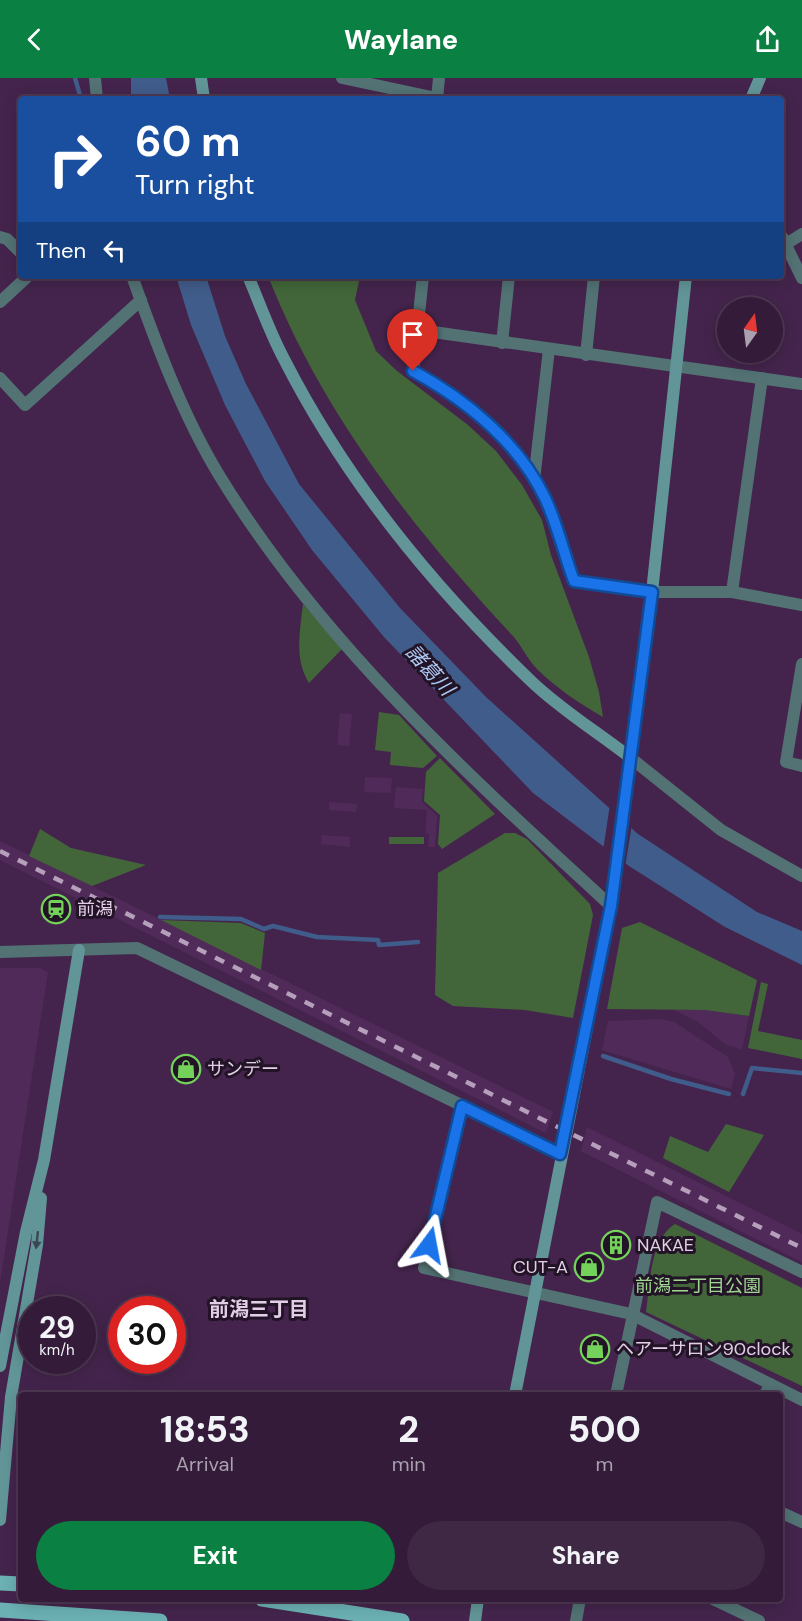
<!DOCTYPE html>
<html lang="en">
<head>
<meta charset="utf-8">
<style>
	body { margin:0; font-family:"DM Sans","Noto Sans JP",sans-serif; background:#3e2844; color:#f1f3f6; height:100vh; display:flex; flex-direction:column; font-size:22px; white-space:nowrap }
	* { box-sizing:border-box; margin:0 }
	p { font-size:20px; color:#a9a1ae }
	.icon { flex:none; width:33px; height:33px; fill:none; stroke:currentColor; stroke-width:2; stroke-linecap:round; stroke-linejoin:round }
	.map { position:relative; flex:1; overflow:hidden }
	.sheet { position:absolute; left:18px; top:1314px; width:765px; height:210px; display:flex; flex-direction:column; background:#331b39; border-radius:6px; box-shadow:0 3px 15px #0003,0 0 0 2px #4e3953 }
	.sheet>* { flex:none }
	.hud { position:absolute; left:18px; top:18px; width:766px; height:183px; border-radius:6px; box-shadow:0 3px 15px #0003,0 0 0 2px #4e3953; background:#1a4fa0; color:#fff; overflow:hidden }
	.needle { width:39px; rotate:14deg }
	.buttons { position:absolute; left:717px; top:219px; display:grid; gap:12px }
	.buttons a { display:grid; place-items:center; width:66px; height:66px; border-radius:50%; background:#331b39; box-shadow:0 3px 15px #0003,0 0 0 2px #4e3953; font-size:30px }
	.speed { position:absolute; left:18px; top:1218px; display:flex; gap:12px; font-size:30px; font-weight:700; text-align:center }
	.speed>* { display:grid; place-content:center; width:78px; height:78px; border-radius:50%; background:#331b39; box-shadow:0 3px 15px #0003,0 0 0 2px #4e3953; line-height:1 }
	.speed small { font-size:15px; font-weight:400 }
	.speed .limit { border:9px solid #d22; background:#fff; color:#111 }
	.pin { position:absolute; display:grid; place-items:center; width:51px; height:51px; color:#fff; margin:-62px -26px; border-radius:50% 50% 50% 0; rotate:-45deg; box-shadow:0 0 6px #0007 }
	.pin .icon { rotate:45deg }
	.me { position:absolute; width:66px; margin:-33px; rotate:13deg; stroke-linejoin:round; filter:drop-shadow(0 0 4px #0008) }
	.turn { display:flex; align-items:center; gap:21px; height:126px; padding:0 18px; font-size:27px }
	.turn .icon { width:78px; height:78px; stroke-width:2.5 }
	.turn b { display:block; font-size:42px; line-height:51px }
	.then { display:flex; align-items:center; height:57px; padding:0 18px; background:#0003; gap:12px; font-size:22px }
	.eta { display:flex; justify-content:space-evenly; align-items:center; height:102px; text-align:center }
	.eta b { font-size:36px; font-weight:800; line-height:42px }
	.cta { display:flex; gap:12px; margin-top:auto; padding:12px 18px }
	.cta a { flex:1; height:69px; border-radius:36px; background:#0b8043; color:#fff; font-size:24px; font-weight:800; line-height:69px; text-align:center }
	.cta a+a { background:#3e2844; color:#f1f3f6 }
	header { display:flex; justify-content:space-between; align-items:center; height:78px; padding:0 18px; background:#0b8043; color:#fff; font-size:27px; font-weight:800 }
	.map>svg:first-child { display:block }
</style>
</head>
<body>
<header><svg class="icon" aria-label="back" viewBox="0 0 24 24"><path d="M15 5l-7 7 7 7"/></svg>Waylane<svg class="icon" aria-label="share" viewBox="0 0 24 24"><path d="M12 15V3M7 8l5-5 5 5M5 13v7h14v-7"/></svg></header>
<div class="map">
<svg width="802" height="1543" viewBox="0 0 802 1543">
	<rect width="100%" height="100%" fill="#44244c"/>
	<g fill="#502b59">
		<polygon points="340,635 352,636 349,668 337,667"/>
		<polygon points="365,699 392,700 391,715 364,714"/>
		<polygon points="396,709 423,711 422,724 437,738 435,769 428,769 429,756 425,755 427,732 394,730"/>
		<polygon points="329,724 357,726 356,734 329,732"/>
		<polygon points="322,757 350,759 350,769 321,766"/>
		<polygon points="0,763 553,1034 546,1055 0,782"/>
		<polygon points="0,890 40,890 48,894 0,1205"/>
		<polygon points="674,932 705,932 749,938 742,972 725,966 698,944"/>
		<polygon points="660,941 674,944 728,979 735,996 731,1011 602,972 608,943"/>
		<polygon points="587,1049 802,1156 802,1184 581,1073"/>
	</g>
	<g fill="#426639">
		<path d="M268 198H360L355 222 376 273 397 293 468 347 496 373 522 407 542 442 551 477 589 579 599 614 603 639C579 625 556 610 537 591 527 581 522 568 513 558 413 451 322 335 268 198Z"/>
		<path d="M303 526 342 571 309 605C294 581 300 553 303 526Z"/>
		<polygon points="379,634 399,637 437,678 423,690 390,687 391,674 375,672"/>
		<polygon points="440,680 495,736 442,771 438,766 440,737 424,723 426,694"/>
		<polygon points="40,751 71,770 146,787 92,808 29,778"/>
		<polygon points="505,755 515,755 527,761 590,826 593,837 573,940 525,932 453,928 435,917 438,795"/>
		<rect x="389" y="759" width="35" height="7"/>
		<polygon points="161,842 241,845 265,855 261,892"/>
		<polygon points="640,844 757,902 749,938 705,932 607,931 622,850"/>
		<polygon points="761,904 768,906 758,953 802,962 802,981 748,970"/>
		<polygon points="726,1046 764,1057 729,1114 663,1080 670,1058 708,1074"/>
		<path d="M675 1146 802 1210V1308L646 1234C650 1207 650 1161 675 1146Z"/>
	</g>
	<g fill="#405c8a">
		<polygon points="131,0 166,0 170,21 131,21"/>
		<polygon points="176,198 206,198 225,258 246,306 299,406 400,530 486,619 638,756 757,834 802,853 802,887 725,849 629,788 533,715 384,559 312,472 265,403 225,327 191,247"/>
	</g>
	<polygon fill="#44244c" points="610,726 632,746 625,789 603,773"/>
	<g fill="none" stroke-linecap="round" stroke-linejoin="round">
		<g stroke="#405c8a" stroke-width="4.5">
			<polyline points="75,0 81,21"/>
			<polyline points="160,839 241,841 264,851 273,848 317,859 378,862 379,867 418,864"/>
			<polyline points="603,978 671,1001 729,1016"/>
			<polyline points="743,1016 752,990 802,995"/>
		</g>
		<g stroke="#527273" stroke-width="12">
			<polyline points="95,0 97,21"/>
			<polyline points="342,0 441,21"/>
			<polyline points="437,21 439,0"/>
			<polyline points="0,159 7,161 21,175"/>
			<polyline points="782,159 802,200"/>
			<polyline points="786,166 802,156"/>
			<path d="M132 198C156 265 182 336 219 397 321 564 468 697 611 828"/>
			<path d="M423 198 413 293C466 322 518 364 545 420 558 445 564 476 574 503L652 514H732L802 527"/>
			<polyline points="0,224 28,198"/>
			<polyline points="419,252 802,306"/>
			<polyline points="502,265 509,198"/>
			<polyline points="586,277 594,198"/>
			<polyline points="0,300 25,327 141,222"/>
			<polyline points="534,402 549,271"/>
			<polyline points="732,514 762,300"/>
			<polyline points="802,586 786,684 802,688"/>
			<polyline points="632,681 721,752 802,798"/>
			<polyline points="0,874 137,870 560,1075"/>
			<polyline points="462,1028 424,1190 631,1236 802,1322"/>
			<polyline points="616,1317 657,1124 802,1194"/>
			<polyline points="765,1317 770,1306"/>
			<polyline points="780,1434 802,1444"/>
			<polyline points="713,1521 759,1543"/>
			<polyline points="576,1543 580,1521"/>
		</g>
		<g stroke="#619597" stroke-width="12">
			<polyline points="201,0 204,21"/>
			<polyline points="751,21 760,0"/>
			<path d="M248 198C260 226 270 255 284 281 346 403 433 509 531 603 561 632 599 655 632 681"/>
			<polyline points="0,1288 26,1154 44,1082 79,872"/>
			<polyline points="515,1317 611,828 652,514 686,198"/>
			<polyline points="0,1442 11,1319 37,1167 41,1120"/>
			<polyline points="475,1543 478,1521"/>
		</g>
		<g stroke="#6bb0b3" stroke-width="15">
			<polyline points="0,1505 21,1506"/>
			<polyline points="262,1521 402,1543"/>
			<polyline points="0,1532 160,1543"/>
		</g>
		<polyline stroke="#b69fbb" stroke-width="4.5" stroke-dasharray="10 10" stroke-linecap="butt" points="0,773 802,1170"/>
	</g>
	<defs><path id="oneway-solid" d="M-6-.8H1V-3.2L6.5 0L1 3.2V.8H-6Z" transform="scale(1.5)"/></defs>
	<use fill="#3b4853" href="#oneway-solid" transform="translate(37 1162) rotate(96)"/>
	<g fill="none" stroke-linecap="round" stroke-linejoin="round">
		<g stroke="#114b97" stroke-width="15">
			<path id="route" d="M413 293C466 322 518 364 545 420 557 445 564 476 574 503L652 514 611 828 560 1076 462 1028 429 1167"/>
		</g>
		<use href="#route" stroke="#1a73e8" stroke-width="10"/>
	</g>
	<defs>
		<g id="station-ring" transform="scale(1.5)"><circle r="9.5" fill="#221426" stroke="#74d25b" stroke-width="1.5"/><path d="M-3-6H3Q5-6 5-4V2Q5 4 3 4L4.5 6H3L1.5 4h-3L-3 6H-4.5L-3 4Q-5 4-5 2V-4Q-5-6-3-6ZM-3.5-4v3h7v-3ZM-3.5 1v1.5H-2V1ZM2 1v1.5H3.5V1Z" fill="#74d25b"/></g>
		<g id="shop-ring" transform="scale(1.5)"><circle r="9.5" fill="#221426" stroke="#74d25b" stroke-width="1.5"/><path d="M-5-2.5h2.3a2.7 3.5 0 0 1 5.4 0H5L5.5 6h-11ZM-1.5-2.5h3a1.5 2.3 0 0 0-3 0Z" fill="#74d25b"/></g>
		<g id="building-ring" transform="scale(1.5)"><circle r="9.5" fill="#221426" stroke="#74d25b" stroke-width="1.5"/><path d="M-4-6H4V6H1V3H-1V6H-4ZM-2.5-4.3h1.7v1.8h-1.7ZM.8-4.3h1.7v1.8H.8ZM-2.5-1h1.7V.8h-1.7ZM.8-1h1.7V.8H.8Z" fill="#74d25b"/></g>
	</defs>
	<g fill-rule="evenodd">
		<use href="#station-ring" x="56" y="831"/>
		<use href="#shop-ring" x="186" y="991"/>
		<use href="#building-ring" x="616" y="1167"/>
		<use href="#shop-ring" x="589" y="1189"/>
		<use href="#shop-ring" x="595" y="1271"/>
	</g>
	<g text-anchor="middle" stroke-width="6" stroke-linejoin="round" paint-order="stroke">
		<g font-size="18" fill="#e2cee6" stroke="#221426" text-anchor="start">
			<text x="77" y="837">前潟</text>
			<text x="207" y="997">サンデー</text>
			<text x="637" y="1173">NAKAE</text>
			<text x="568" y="1195" text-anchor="end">CUT-A</text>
			<text x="616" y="1277">ヘアーサロン90clock</text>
		</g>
		<g font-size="18" fill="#9fd791" stroke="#221426">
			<text x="698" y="1214">前潟二丁目公園</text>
		</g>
		<g font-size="20" font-style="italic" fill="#adc8f2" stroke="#221426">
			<text transform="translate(430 592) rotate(48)" y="7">諸葛川</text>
		</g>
		<g font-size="20" font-weight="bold" fill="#e2cee6" stroke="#221426">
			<text x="259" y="1238">前潟三丁目</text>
		</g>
	</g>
</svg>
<div class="buttons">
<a><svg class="needle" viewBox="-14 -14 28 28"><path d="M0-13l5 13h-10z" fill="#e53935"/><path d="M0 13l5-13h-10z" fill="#a9a1ae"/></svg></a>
</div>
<div class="speed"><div>29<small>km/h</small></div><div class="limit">30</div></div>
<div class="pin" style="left:413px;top:293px;background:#d93025"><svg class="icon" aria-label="arrive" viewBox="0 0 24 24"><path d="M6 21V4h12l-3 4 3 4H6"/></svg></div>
<svg class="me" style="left:429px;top:1167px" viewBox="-20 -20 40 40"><path d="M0-17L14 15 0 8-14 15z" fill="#1a73e8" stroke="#fff" stroke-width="4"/></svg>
<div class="hud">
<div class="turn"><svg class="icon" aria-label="right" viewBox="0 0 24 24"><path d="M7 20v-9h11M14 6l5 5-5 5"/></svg><div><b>60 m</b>Turn right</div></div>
<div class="then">Then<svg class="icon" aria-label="left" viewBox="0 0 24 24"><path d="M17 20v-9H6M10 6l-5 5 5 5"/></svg></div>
</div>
<section class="sheet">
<div class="eta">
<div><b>18:53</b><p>Arrival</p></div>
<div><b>2</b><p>min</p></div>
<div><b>500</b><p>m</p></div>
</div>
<div class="cta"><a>Exit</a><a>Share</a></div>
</section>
</div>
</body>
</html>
